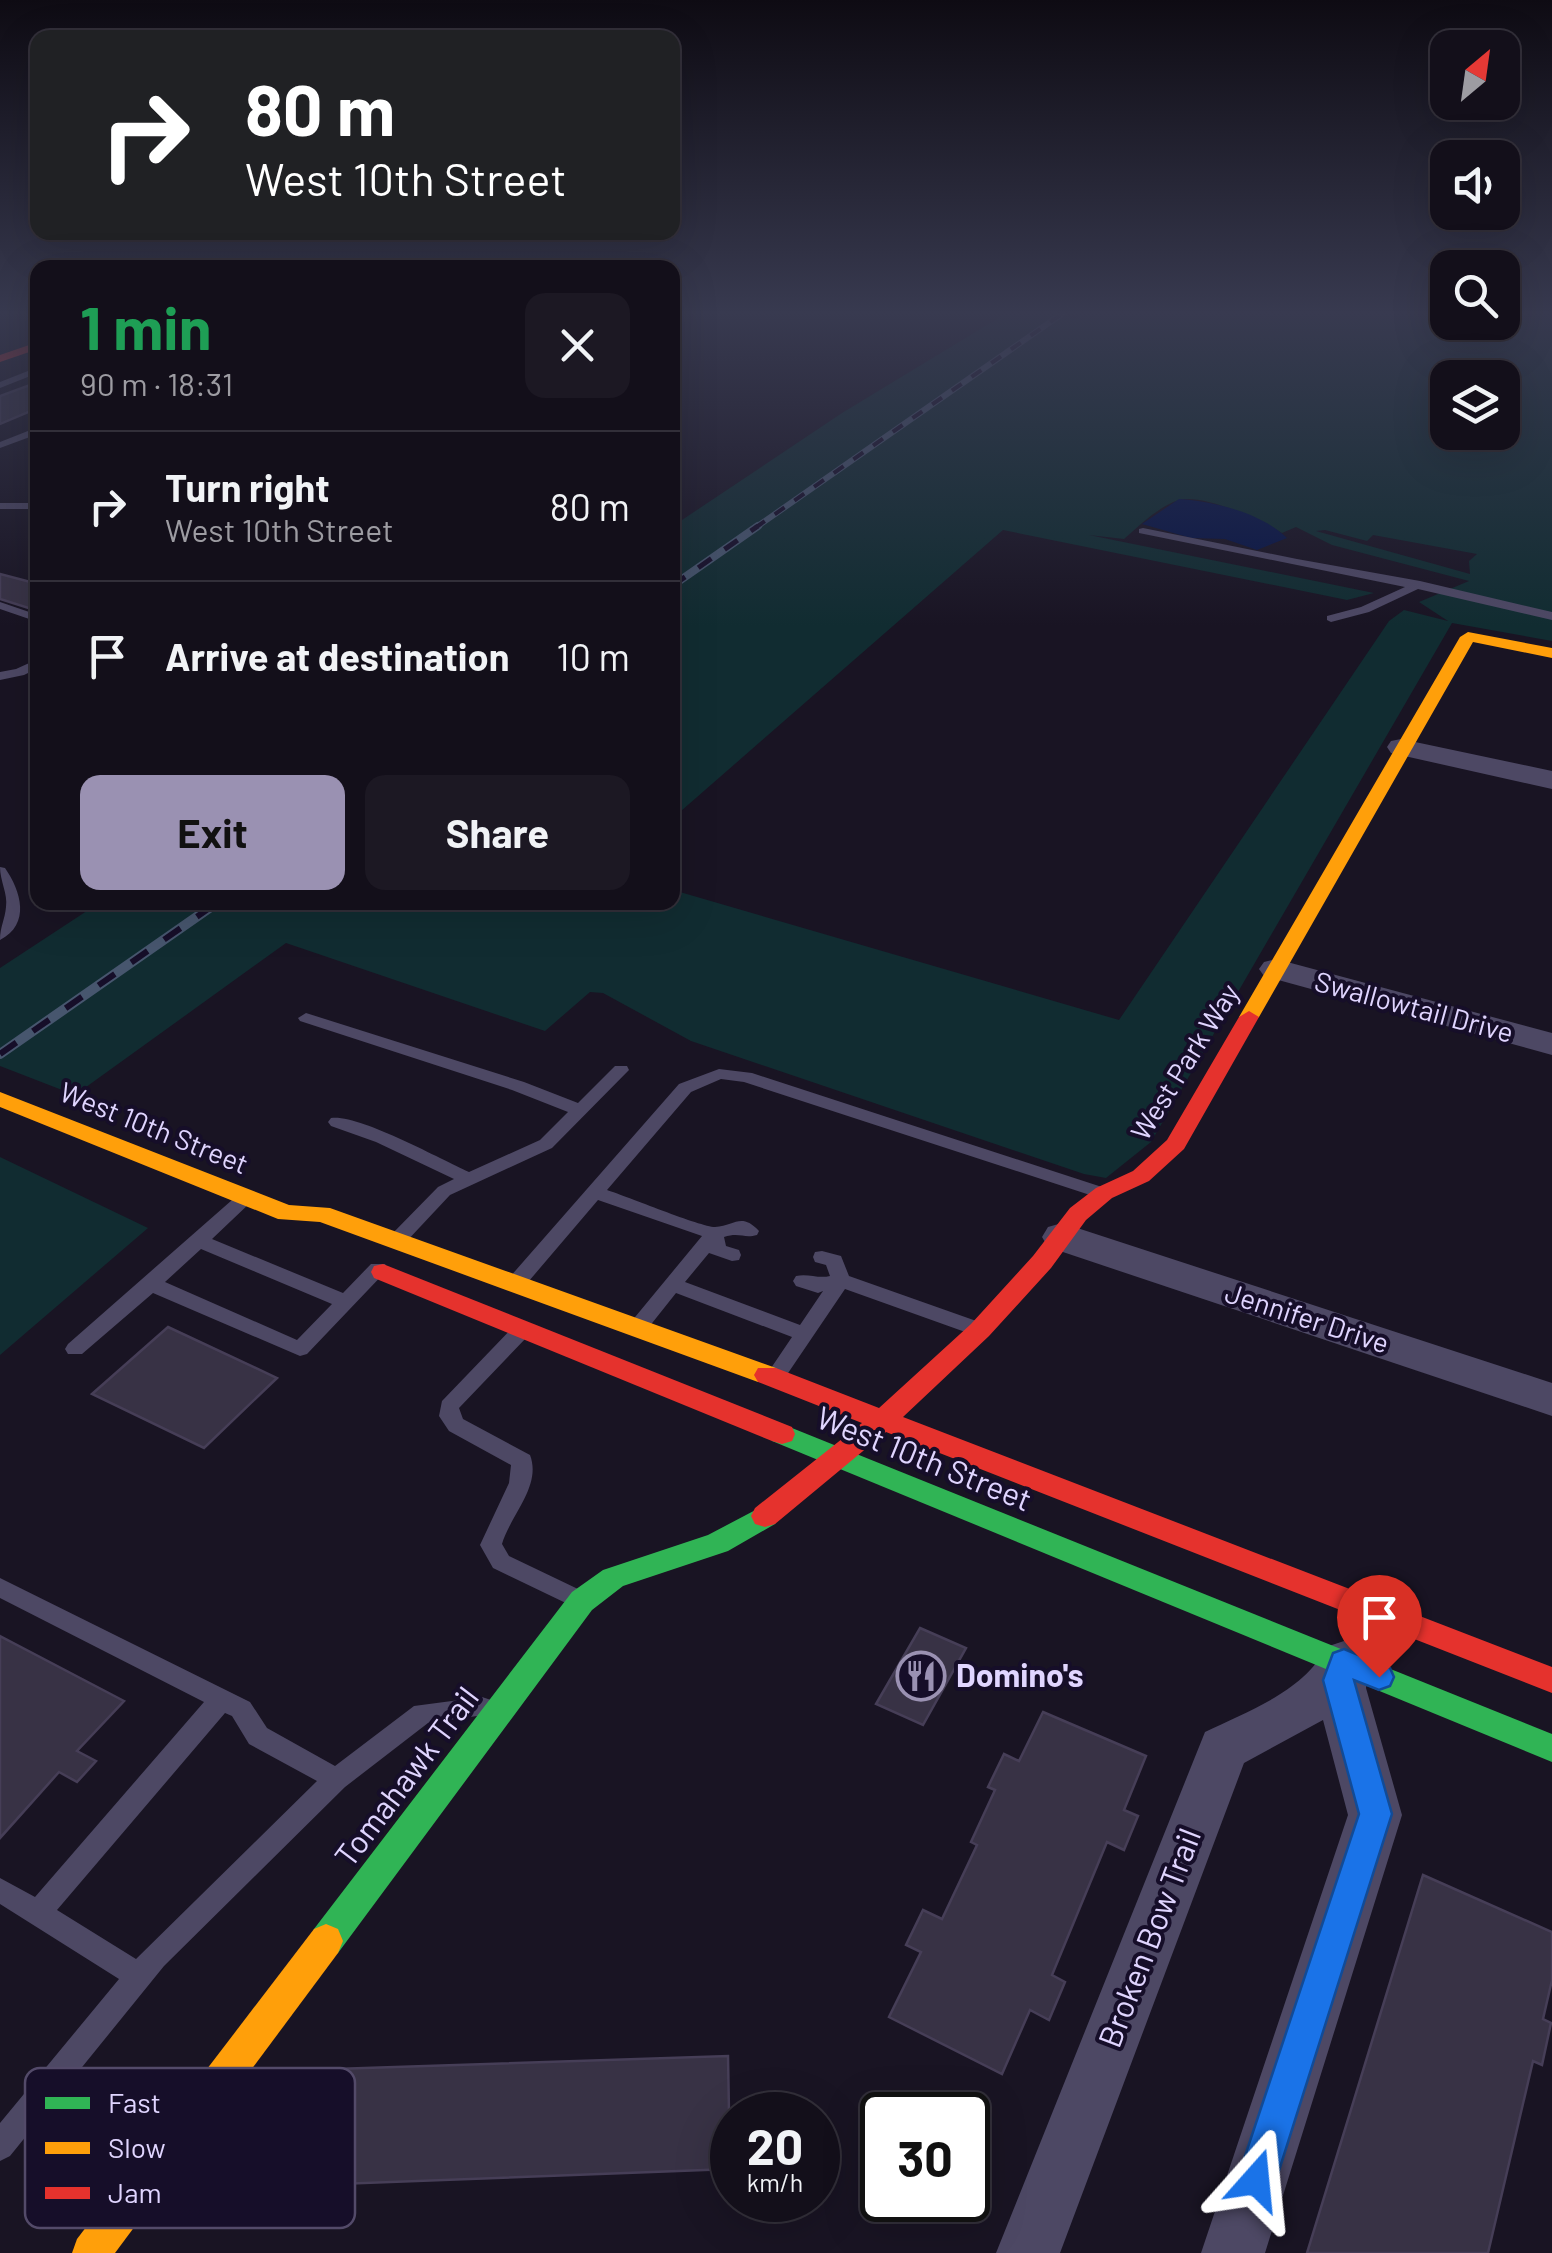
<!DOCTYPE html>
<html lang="en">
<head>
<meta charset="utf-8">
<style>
	body { margin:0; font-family:Barlow,sans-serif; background:#1c1823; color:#f1f3f6; height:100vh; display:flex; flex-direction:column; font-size:38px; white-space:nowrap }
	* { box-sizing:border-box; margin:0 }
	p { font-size:32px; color:#9d9ca2 }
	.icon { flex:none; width:55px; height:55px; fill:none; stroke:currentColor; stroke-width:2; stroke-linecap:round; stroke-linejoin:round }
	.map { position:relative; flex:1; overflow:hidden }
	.panel { position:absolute; left:30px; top:260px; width:650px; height:650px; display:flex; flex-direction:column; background:#130f1a; border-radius:20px; box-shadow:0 10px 40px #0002,0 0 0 2px #322f39 }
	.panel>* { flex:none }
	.guide { position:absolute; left:30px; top:30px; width:650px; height:210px; border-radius:20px; box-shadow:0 10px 40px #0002,0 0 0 2px #322f39; background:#202124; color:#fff; overflow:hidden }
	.needle { width:65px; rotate:29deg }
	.buttons { position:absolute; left:1430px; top:30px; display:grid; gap:20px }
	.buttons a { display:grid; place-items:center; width:90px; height:90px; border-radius:20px; background:#130f1a; box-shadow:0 10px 40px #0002,0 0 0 2px #322f39; font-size:50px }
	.speed { position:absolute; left:710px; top:2092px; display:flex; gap:20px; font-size:50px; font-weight:700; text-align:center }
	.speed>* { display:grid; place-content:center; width:130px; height:130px; border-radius:50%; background:#130f1a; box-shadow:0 10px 40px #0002,0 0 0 2px #322f39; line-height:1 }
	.speed small { font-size:25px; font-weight:400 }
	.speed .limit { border:5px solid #111; border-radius:15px; background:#fff; color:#111 }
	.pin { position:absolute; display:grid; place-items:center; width:85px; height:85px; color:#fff; margin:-102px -42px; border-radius:50% 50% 50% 0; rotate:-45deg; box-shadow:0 0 10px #0007 }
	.pin .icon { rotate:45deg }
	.me { position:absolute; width:110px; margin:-55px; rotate:18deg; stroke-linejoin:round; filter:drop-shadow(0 0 8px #0008) }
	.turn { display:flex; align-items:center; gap:35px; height:210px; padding:0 50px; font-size:45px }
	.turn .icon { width:130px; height:130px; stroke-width:2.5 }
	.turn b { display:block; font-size:70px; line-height:85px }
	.round { display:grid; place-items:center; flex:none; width:105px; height:105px; border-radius:20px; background:#1c1823 }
	.head { display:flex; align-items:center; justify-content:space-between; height:170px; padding:0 50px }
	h1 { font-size:60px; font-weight:700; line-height:75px; color:#1e9e55 }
	.button { display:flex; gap:20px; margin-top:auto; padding:20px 50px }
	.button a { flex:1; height:115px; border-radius:20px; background:#9a91b2; color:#111; font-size:40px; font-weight:700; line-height:115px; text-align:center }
	.button a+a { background:#1c1823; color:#f1f3f6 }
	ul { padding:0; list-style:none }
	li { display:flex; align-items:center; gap:30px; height:150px; padding:0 50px; border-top:2px solid #322f39 }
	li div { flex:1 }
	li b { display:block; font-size:38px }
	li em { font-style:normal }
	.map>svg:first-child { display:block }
</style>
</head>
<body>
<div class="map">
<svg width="1552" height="2253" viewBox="0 0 1552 2253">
	<rect width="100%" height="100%" fill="#191423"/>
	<g fill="#112c31" fill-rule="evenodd">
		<path d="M1010 311H1051L1048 315 1077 318 1086 311H1447L1448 322H1502L1503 311H1552V641L1452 623 1151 1142 1106 1178 1084 1174 691 1041 603 993 590 992 545 1031 286 943 75 1095 0 1066V968L99 903 672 902 673 890 1119 1020 1389 621 1404 610 1448 621 1419 602 1469 581 1332 545 1296 527 1282 533C1261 520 1199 491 1176 501 1157 508 1139 526 1124 539L1089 535 1374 593 1347 600 1003 530 673 818V526L842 413ZM1448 378H1502V432H1448ZM1325 530 1367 541 1373 535 1477 554 1469 561 1470 574 1316 531Z"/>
		<polygon points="0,1157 148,1228 0,1355"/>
	</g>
	<path fill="#081546" d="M1179 499C1213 501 1262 513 1287 538L1257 550 1225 539 1191 538 1142 524Z"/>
	<g fill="#383245" stroke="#463e57" stroke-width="2.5">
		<polygon points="38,382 38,408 0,424 0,396"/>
		<polygon points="0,574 38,584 38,611 0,599"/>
		<polygon points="168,1327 277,1378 204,1448 92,1394"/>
		<polygon points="920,1628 966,1648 923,1725 876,1704"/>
		<polygon points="0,1636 124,1701 77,1751 96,1761 77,1782 59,1772 0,1838"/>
		<polygon points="1043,1712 1146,1756 1124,1810 1138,1816 1124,1850 1107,1842 1052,1975 1065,1982 1049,2020 1030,2010 1002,2074 889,2017 921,1952 906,1945 923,1910 942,1919 977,1845 971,1842 995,1790 988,1787 1004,1754 1019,1761"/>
		<polygon points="1423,1875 1552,1932 1552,1980 1543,2019 1551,2023 1542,2065 1533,2061 1488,2253 1307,2253"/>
		<polygon points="728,2056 730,2169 286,2186 304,2070"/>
	</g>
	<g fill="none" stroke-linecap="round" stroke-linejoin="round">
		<g fill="#4d4864" fill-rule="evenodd">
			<polygon points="38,367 38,373 0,388 0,382"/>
			<polygon points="38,427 38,434 0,448 0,442"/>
			<rect x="0" y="503" width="38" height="6"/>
			<polygon points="1143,528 1297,559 1420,581 1552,612 1552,620 1418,589 1369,612 1331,622 1327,620 1327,616 1361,607 1405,587 1139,533 1139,529"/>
			<polygon points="0,602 38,615 38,622 0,609"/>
			<polygon points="38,659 38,668 24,675 0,680 0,672 16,669"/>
			<path d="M0 867 5 868C21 891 31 924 0 940 0 927 5 919 6 907 8 894 0 881 0 867Z"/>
			<path d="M306 1013 524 1082 578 1103 615 1066H627L629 1070 552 1148 450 1195 405 1243H391L389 1239 391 1235 438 1187 454 1179 376 1142 331 1126 328 1122 331 1118C359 1114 440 1159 469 1172L540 1140 568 1112 512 1090 300 1021 298 1018Z"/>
			<path d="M719 1069 752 1073 1105 1188 1108 1192 1099 1198 1093 1196 744 1082 721 1079 691 1092 607 1190C626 1196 701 1227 715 1227 735 1226 741 1212 759 1231L757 1235C744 1239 740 1232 724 1237L726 1246 739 1250 741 1255 739 1260 732 1261 709 1253 685 1282 800 1325 823 1291 818 1293 796 1286 793 1281 796 1276C808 1273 818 1279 830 1276L826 1265 815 1262 813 1257 815 1252 822 1251 841 1256 849 1276 982 1323 985 1328 982 1333H968L845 1289 782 1382H768L765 1377 792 1337 676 1293 645 1332H631L628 1327 631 1322 702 1236 598 1200 523 1288H509L506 1283 509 1278 679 1084Z"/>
			<path d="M246 1191 255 1197 252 1201 212 1239 343 1293 371 1264H385L388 1269 307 1354 300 1356 153 1293 82 1354H68L65 1349 68 1344 240 1193ZM201 1249 332 1304 297 1340 165 1282Z"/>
			<path d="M520 1325 527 1327 530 1332 527 1337 459 1408 463 1419 530 1455C542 1486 510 1516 502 1544L509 1556 580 1590 583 1597 580 1604 572 1606 493 1568 480 1545 509 1483 511 1465 449 1431 439 1416 442 1401 513 1327Z"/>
			<path d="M0 1578 250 1702 267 1728 335 1766 414 1706 482 1697 491 1700 494 1707 491 1714 428 1723 345 1787 164 1966 10 2156 0 2161V2123L119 1979 0 1904V1878L35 1897 204 1702 0 1598ZM225 1713 232 1716 249 1744 317 1781 136 1959 57 1910Z"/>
		</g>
		<g fill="#4d4864" fill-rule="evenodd">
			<polygon points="1401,739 1552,771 1552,789 1391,753 1387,747 1391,741"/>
			<polygon points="1276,959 1552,1033 1552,1055 1264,976 1259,969 1264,962"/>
			<polygon points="1062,1223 1552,1383 1552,1416 1048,1247 1042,1237 1048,1227"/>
			<path d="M1344 1641 1362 1647 1369 1662 1366 1688 1402 1815 1265 2253H1201L1348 1815 1323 1720 1244 1763 1060 2253H996L1205 1732C1248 1711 1305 1691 1326 1647Z"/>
		</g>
		<g fill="#30b455" fill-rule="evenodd">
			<polygon points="782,1424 1552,1734 1552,1762 772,1441 769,1434 772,1427"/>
			<polygon points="765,1505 775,1508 779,1516 775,1524 728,1551 623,1586 592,1610 338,1953 326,1958 314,1953 309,1941 314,1929 572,1592 603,1570 708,1535"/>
		</g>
		<g fill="#ff9f0a" fill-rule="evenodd">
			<polygon points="1468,632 1552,648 1552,658 1473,642 1259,1017 1249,1023 1242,1021 1239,1017 1460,637"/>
			<polygon points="0,1092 289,1205 330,1208 776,1368 780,1375 776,1382 758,1382 320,1222 278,1219 0,1107"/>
			<polygon points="326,1924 338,1929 343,1941 338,1953 115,2253 72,2253 77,2239 314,1929"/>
		</g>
		<g fill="#e5322d" fill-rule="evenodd">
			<polygon points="38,342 38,349 0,362 0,355"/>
			<polygon points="1249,1011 1259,1017 1184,1149 1149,1181 1112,1198 1086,1220 1051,1268 989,1336 903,1417 1552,1667 1552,1693 886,1432 775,1524 765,1527 755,1524 751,1516 755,1508 862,1423 758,1382 754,1375 758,1368 776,1368 879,1408 971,1324 1033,1256 1070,1208 1096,1188 1133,1171 1167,1140 1239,1017"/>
			<polygon points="383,1264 792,1427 795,1434 792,1441 782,1444 772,1441 374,1278 371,1272 374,1266"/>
		</g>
		<g stroke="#47566e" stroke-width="6">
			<polyline id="rail-far2" points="755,528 1066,311"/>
		</g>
		<g stroke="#47566e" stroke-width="8">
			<polyline id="rail-far1" points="672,586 758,526"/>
		</g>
		<g stroke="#47566e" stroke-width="10">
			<polyline id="rail" points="0,1054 218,902"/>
		</g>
		<use href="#rail-far2" stroke="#160e29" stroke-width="4" stroke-dasharray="12" stroke-linecap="butt"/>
		<use href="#rail-far1" stroke="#160e29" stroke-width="5" stroke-dasharray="16" stroke-linecap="butt"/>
		<use href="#rail" stroke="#160e29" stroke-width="6" stroke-dasharray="20" stroke-linecap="butt"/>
	</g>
	<linearGradient id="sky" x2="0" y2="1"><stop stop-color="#0e0b13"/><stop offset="0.5" stop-color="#383a50"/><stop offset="1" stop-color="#383a50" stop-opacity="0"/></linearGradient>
	<rect width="1552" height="626" fill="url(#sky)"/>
	<polygon fill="#1a73e8" stroke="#114b97" stroke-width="2.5" points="1344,1649 1390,1668 1394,1677 1390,1686 1379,1690 1354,1680 1392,1814 1276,2180 1270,2194 1256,2199 1243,2194 1237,2180 1359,1814 1323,1680 1333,1653"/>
	<defs>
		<g id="restaurant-ring" transform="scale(2.5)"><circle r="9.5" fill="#160e29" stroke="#9a91b2" stroke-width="1.5"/><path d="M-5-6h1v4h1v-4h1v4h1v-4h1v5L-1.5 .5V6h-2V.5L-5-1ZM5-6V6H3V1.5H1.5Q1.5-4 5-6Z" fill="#9a91b2"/></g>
	</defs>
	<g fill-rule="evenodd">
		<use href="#restaurant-ring" x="921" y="1676"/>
	</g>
	<g text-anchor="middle" stroke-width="8" stroke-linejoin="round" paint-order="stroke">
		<g font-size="28" fill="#e0d5ff" stroke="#160e29">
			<text transform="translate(1414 1007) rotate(15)" y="10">Swallowtail Drive</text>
			<text transform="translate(1185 1062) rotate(-58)" y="10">West Park Way</text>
			<text transform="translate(154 1128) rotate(22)" y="10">West 10th Street</text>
			<text transform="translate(1307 1318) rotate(18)" y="10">Jennifer Drive</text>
		</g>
		<g font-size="32" fill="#e0d5ff" stroke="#160e29">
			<text transform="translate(924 1459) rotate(22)" y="11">West 10th Street</text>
			<text transform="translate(407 1777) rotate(-53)" y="11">Tomahawk Trail</text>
			<text transform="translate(1150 1938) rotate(-69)" y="11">Broken Bow Trail</text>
		</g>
		<g font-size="32" font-weight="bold" fill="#e0d5ff" stroke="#160e29" text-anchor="start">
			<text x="956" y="1687">Domino's</text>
		</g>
	</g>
	<rect x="25" y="2068" width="330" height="160" rx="15" fill="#160e29" stroke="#534a69" stroke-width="2.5"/>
	<rect x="45" y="2097" width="45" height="12" fill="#30b455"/>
	<rect x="45" y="2142" width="45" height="12" fill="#ff9f0a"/>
	<rect x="45" y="2187" width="45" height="12" fill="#e5322d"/>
	<g font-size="28" fill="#e0d5ff">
		<text x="108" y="2113">Fast</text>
		<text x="108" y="2158">Slow</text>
		<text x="108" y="2203">Jam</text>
	</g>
</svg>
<div class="buttons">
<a><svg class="needle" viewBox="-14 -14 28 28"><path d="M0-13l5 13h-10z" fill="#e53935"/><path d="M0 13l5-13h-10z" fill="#9d9ca2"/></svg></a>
<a><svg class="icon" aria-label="sound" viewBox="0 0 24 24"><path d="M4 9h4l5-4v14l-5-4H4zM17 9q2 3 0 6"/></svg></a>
<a><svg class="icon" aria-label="search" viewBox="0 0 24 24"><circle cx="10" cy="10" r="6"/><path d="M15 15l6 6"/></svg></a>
<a><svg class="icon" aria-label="layers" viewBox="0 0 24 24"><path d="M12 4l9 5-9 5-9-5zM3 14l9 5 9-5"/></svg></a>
</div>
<div class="speed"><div>20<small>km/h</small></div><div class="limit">30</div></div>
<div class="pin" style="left:1379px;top:1677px;background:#d93025"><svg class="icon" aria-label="arrive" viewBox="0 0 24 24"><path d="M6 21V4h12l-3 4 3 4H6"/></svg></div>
<svg class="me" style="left:1256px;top:2180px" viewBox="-20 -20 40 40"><path d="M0-17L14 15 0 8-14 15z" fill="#1a73e8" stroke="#fff" stroke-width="4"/></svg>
<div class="guide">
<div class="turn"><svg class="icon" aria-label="right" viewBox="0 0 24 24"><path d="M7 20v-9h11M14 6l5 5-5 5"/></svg><div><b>80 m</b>West 10th Street</div></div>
</div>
<section class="panel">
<div class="head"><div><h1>1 min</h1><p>90 m · 18:31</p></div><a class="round"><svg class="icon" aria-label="close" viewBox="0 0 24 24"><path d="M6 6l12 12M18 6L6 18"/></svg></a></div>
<ul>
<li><svg class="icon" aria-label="right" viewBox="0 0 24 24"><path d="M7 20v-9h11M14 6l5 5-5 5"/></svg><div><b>Turn right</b><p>West 10th Street</p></div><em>80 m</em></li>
<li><svg class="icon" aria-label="arrive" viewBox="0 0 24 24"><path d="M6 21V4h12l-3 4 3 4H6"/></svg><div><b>Arrive at destination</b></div><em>10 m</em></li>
</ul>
<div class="button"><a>Exit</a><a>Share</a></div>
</section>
</div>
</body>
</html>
